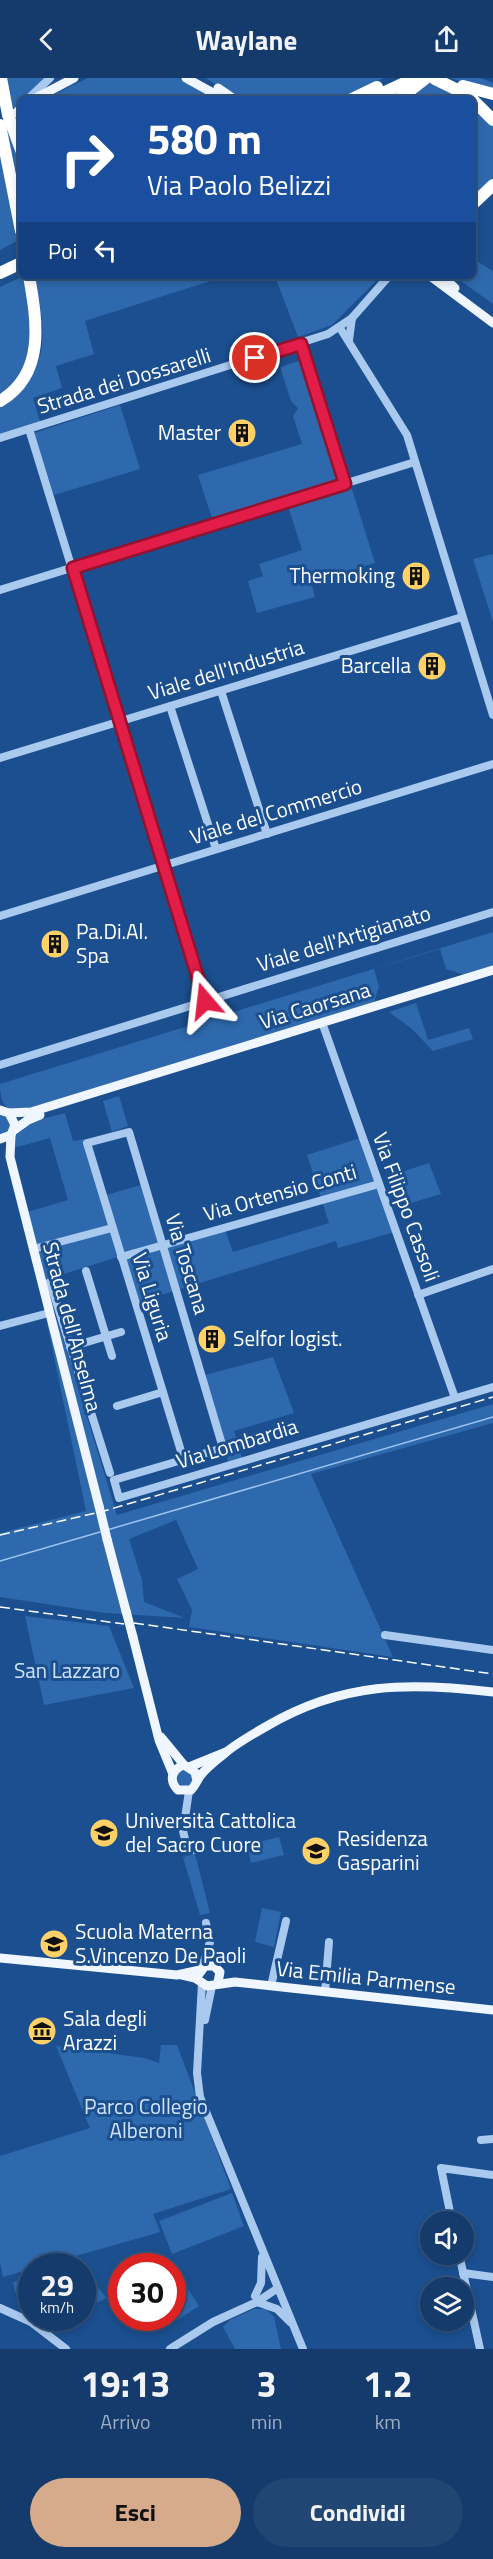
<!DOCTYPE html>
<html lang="it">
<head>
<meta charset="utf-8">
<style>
	body { margin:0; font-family:"Titillium Web",sans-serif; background:#214673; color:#f1f3f6; height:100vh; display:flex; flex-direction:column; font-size:22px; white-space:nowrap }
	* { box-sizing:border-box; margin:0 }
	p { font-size:20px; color:#9dadc1 }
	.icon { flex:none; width:33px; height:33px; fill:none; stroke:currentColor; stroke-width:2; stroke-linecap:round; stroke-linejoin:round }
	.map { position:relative; height:2271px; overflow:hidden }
	.panel { display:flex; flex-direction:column; background:#143b6b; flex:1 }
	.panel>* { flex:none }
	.hud { position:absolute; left:18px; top:18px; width:458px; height:183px; border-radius:9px; box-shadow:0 3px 9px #0003,0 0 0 2px #33557e; background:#1a4fa0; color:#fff; overflow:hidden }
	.tools { position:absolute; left:420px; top:2133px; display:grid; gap:12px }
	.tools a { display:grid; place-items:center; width:54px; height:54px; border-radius:50%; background:#143b6b; box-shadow:0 3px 9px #0003,0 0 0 2px #33557e; font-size:30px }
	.speed { position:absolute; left:18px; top:2175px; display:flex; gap:12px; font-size:30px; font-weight:700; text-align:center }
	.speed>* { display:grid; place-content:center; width:78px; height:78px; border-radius:50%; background:#143b6b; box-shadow:0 3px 9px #0003,0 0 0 2px #33557e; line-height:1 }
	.speed small { font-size:15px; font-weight:400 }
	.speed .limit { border:9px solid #d22; background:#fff; color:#111 }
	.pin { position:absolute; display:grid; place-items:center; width:51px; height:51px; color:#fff; margin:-26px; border:3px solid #fff; border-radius:50%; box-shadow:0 2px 6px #0007 }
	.me { position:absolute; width:66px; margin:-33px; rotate:343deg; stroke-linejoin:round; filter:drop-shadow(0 0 4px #0008) }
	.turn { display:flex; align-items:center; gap:21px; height:126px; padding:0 30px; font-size:27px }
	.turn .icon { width:78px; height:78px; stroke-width:2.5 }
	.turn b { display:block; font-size:42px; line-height:51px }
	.then { display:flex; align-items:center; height:57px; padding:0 30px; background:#0003; gap:12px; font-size:22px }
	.eta { display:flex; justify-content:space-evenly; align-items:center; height:102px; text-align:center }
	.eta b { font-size:36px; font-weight:700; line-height:42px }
	.primary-button { display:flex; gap:12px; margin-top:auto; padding:12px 30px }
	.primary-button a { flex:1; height:69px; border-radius:36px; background:#d6ab8b; color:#111; font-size:24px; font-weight:700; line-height:69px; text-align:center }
	.primary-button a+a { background:#214673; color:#f1f3f6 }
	header { display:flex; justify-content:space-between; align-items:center; height:78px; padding:0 30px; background:#143b6b; font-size:27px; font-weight:700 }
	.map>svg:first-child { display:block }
</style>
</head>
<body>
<header><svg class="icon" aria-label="back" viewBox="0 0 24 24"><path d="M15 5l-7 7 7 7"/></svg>Waylane<svg class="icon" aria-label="share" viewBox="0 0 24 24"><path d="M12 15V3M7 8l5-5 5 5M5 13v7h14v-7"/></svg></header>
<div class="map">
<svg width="493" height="2271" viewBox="0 0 493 2271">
	<rect width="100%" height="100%" fill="#1b4f8f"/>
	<g fill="#2e69ad">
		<polygon points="5,0 46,0 11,32"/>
		<polygon points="88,0 179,0 217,21 44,21"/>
		<polygon points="206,0 384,0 336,21 237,21"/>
		<polygon points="449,0 481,0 493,5 493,12"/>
		<polygon points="431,2 470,21 403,21"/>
		<polygon points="473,23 493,46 493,100 473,123"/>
		<polygon points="6,40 21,78 21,130 8,69"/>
		<polygon points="0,69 21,148 21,161 0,172"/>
		<polygon points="473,181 493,193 493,226 454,198 472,198"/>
		<path d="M24 198H226L85 243 94 276 56 288 62 310 33 320 41 347 0 360V328C42 295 48 275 39 221L30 286 0 320V209Z"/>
		<polygon points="275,198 381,198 332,247 298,259"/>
		<polygon points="305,281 345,406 352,411 375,485 311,504 315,519 257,535 248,503 263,498 259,486 302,472 287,425 214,446 198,397 302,366 293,338 298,330 291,323 280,289"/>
		<polygon points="120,327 140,391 54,417 34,355"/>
		<polygon points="493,476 493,544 473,481"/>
		<path d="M493 854V888L465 897 446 891 440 871 374 891 379 909 374 925 19 1033C3 1032 0 1021 0 1006Z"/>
		<polygon points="416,925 428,962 469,950 473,961 433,973 412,951 389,934"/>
		<polygon points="119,1018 128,1048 112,1054 103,1023"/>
		<polygon points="0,1033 5,1035 13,1049 0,1060"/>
		<path d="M65 1035 73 1063 86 1061 103 1118 144 1106 163 1167 224 1149 233 1174 329 1145 307 1077 363 1059 395 1154 338 1170 336 1163 135 1225 121 1178 45 1202 27 1134 68 1122 50 1060 10 1071C19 1041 38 1043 65 1035Z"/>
		<polygon points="429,1085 441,1116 404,1127 392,1097"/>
		<polygon points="57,1241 117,1437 493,1326 493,1345 311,1396 393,1579 189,1549 192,1532 177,1501 198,1491 176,1442 129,1461 142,1502 144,1524 185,1540 105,1535 0,1519 0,1455 86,1433 47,1245"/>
		<polygon points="273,1279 294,1335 234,1353 243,1383 229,1387 201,1298"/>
		<polygon points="25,1538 109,1548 134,1610 44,1627"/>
		<circle cx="185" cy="1700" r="8"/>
		<polygon points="279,1759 284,1777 251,1785 247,1767"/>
		<polygon points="195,1776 210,1835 200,1837 183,1779"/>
		<polygon points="262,1830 281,1834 274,1869 255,1864"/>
		<polygon points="161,1967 177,1967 231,2111 153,2136 160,2153 157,2155 40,2188 32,2188 31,2191 3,2199 0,2184 0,2078 90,2050 56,1968 144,1980 159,1985"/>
		<polygon points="232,2115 244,2148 172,2176 159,2143"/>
		<polygon points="83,2192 107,2220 83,2231"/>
		<polygon points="31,2198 32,2198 31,2223 15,2214 13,2204"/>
		<polygon points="188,2211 199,2228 171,2246 167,2240 172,2240 173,2233 188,2223 183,2214"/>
		<polygon points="254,2231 266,2231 274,2239 281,2271 235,2271 223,2249 230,2242"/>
	</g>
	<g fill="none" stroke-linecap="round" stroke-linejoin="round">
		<g stroke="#9cc4f0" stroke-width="1.5">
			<polyline points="107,1452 493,1339"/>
			<polyline points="0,1483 100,1454"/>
		</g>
		<g stroke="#a9c9ee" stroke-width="8">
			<polyline points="28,21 50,0"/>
			<polyline points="340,250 407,357 493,637"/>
			<polyline points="349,262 352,240"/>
			<polyline points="301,266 345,406"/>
			<polyline points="29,351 205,923"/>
			<polyline points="0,360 328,256 352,240 389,198"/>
			<polyline points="0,512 415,384"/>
			<polyline points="221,613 267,756"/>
			<polyline points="170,628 216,771"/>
			<polyline points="0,680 462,539"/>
			<polyline points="0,838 493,686"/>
			<polyline points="324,950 455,1320"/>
			<polyline points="0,987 493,834"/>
			<polyline points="33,1171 112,1150"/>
			<polyline points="121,1179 379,1106"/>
			<polyline points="86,1193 112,1278"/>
			<polyline points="50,1204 110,1395"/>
			<polyline points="418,1217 493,1191"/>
			<polyline points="0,1248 49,1235"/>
			<polyline points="70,1269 121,1254"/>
			<polyline points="117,1328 163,1314"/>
			<polyline points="184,1383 87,1065 129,1054 223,1370 114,1402 119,1420 493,1309"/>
			<polyline points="385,1557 493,1572"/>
			<polyline points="189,1713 183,1753 187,1769 193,1772"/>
			<polyline points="202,1890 210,1864 206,1845"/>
			<polyline points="202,1905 197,1995 200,2019 303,2271"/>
			<polyline points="271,1908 286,1843"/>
			<polyline points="325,1914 329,1864"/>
			<polyline points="205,1942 212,1908"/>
			<polyline points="481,2062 493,2061"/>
			<polyline points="452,2144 441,2090 493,2097"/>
			<polyline points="459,2176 480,2271"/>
			<polyline points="463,2195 493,2199"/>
			<polyline points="255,2218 261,2205 262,2179"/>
			<polyline points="257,2224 277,2231 290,2244"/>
			<polyline points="0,2230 31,2244 66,2271"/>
			<polyline points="170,2271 213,2244 257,2224 278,2210"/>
		</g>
		<g stroke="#f0f6ff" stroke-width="9">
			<polyline points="186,0 224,21"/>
			<polyline points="218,10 234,21"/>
			<polyline points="34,21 74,0"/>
			<polyline points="16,35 21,30"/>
			<polyline points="430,198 493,245"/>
			<polyline points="442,198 455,210"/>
			<polyline points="0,1032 9,1035 15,1047 11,1057 0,1061"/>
			<polyline points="9,1035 31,1034 493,892"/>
			<polyline points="14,1052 28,1042 40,1037"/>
			<polyline points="11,1057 10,1079 99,1428"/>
			<polyline points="107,1461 126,1533"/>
			<polyline points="133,1559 159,1662 173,1696"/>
			<polyline points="161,1659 184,1687"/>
			<polyline points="189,1689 226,1674"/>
			<path d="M197 1703 195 1694 184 1687C172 1691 168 1702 178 1712H191C196 1707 197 1702 201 1697 207 1689 217 1682 225 1675 237 1665 253 1656 267 1648 342 1604 409 1604 493 1614"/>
			<polyline points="0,1880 177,1897 200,1892"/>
			<polyline points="199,1896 205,1888 214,1888 220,1894 218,1904"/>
			<polyline points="182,1897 195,1900 207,1908 235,1904 493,1932"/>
		</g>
		<g stroke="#fff" stroke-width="12">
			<polyline points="1,0 8,37 21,72"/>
			<polyline points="435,1 468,17 493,42"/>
			<polyline points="463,8 493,16"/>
			<polyline points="352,21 377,9"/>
			<polyline points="370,21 415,0"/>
			<polyline points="399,21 426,0"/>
			<polyline points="0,47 21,153"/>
			<polyline points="472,127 493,107"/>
			<polyline points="0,195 21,185"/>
			<path d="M0 323C46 296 37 243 29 198"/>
		</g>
		<g stroke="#fff" stroke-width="1.5" stroke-dasharray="10 4.5" stroke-linecap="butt">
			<polyline points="0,1457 104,1433 493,1319"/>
			<polyline points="0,1529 124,1546"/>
			<polyline points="134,1545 493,1596"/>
		</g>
		<g stroke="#f0f6ff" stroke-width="9">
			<polyline points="99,1428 107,1461"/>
			<polyline points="126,1533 133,1559"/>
		</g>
	</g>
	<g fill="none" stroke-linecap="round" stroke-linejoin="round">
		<g stroke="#92132f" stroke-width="15">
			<polyline id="route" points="205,923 73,490 345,406 301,266 255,280"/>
		</g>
		<use href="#route" stroke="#e11d48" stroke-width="10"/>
	</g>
	<defs>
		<g id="building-disc" transform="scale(1.5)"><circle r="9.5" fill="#ffd166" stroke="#1b4f8f"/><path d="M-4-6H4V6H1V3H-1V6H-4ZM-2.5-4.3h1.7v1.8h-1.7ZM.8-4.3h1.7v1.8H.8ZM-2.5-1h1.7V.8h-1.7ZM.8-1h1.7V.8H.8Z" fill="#111"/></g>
		<g id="university-disc" transform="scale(1.5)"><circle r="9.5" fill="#ffd166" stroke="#1b4f8f"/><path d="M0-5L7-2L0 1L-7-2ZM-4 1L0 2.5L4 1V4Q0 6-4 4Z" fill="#111"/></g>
		<g id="school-disc" transform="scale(1.5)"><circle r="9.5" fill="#ffd166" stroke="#1b4f8f"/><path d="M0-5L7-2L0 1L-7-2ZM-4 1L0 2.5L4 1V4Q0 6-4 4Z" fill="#111"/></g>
		<g id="museum-disc" transform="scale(1.5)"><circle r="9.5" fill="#ffd166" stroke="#1b4f8f"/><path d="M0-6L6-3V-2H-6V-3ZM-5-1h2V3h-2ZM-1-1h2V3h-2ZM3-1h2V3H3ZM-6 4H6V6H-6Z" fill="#111"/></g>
	</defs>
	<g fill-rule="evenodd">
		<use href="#building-disc" x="242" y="355"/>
		<use href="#building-disc" x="416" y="498"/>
		<use href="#building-disc" x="432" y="588"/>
		<use href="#building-disc" x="55" y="866"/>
		<use href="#building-disc" x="212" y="1261"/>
		<use href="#university-disc" x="104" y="1755"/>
		<use href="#university-disc" x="316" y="1773"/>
		<use href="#school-disc" x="54" y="1866"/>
		<use href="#museum-disc" x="42" y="1953"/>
	</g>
	<g text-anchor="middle" stroke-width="6" stroke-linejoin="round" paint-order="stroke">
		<g font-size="21" fill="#fff" stroke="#1b4f8f">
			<text transform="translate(124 303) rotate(-17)" y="7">Strada dei Dossarelli</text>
			<text transform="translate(226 592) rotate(-17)" y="7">Viale dell'Industria</text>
			<text transform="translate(276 734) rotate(-17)" y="7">Viale del Commercio</text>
			<text transform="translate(344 861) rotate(-17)" y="7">Viale dell'Artigianato</text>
			<text transform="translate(315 928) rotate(-17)" y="7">Via Caorsana</text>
			<text transform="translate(280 1115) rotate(-16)" y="7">Via Ortensio Conti</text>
			<text transform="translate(406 1129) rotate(70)" y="7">Via Filippo Cassoli</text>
			<text transform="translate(187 1186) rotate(73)" y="7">Via Toscana</text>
			<text transform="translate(152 1219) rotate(73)" y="7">Via Liguria</text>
			<text transform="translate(72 1249) rotate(75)" y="7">Strada dell'Anselma</text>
			<text transform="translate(237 1366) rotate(-17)" y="7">Via Lombardia</text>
			<text transform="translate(366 1900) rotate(6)" y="7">Via Emilia Parmense</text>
		</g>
		<g font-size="21" fill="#fff" stroke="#1b4f8f" text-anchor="start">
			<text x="221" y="362" text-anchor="end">Master</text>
			<text x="395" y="505" text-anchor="end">Thermoking</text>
			<text x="411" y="595" text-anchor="end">Barcella</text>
			<text x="76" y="861">Pa.Di.Al.<tspan x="76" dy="24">Spa</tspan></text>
			<text x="233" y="1268">Selfor logist.</text>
			<text x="125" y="1750">Università Cattolica<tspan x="125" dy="24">del Sacro Cuore</tspan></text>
			<text x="337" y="1768">Residenza<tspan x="337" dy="24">Gasparini</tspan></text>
			<text x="75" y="1861">Scuola Materna<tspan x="75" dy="24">S.Vincenzo De Paoli</tspan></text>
			<text x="63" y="1948">Sala degli<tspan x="63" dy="24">Arazzi</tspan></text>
		</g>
		<g font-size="21" fill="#cfe3fa" stroke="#1b4f8f">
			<text x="67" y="1600">San Lazzaro</text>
			<text x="146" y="2036">Parco Collegio<tspan x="146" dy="24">Alberoni</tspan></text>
		</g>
	</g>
</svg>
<div class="tools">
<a><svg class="icon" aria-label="sound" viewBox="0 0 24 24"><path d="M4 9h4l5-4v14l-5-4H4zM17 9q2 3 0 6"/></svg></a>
<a><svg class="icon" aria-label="layers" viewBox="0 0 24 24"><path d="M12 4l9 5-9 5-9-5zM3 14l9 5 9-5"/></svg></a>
</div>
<div class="speed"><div>29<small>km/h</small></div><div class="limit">30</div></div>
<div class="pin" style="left:255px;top:280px;background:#d93025"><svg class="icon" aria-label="arrive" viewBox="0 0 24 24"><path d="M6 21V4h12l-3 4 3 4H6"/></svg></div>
<svg class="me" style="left:205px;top:923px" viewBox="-20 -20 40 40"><path d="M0-17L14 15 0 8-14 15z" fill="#e11d48" stroke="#fff" stroke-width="4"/></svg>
<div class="hud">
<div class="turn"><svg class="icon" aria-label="right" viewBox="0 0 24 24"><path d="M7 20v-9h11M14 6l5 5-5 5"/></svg><div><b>580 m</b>Via Paolo Belizzi</div></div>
<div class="then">Poi<svg class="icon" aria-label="left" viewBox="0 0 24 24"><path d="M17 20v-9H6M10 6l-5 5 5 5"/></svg></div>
</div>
</div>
<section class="panel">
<div class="eta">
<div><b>19:13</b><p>Arrivo</p></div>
<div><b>3</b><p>min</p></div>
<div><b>1.2</b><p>km</p></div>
</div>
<div class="primary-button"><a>Esci</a><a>Condividi</a></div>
</section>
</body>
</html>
